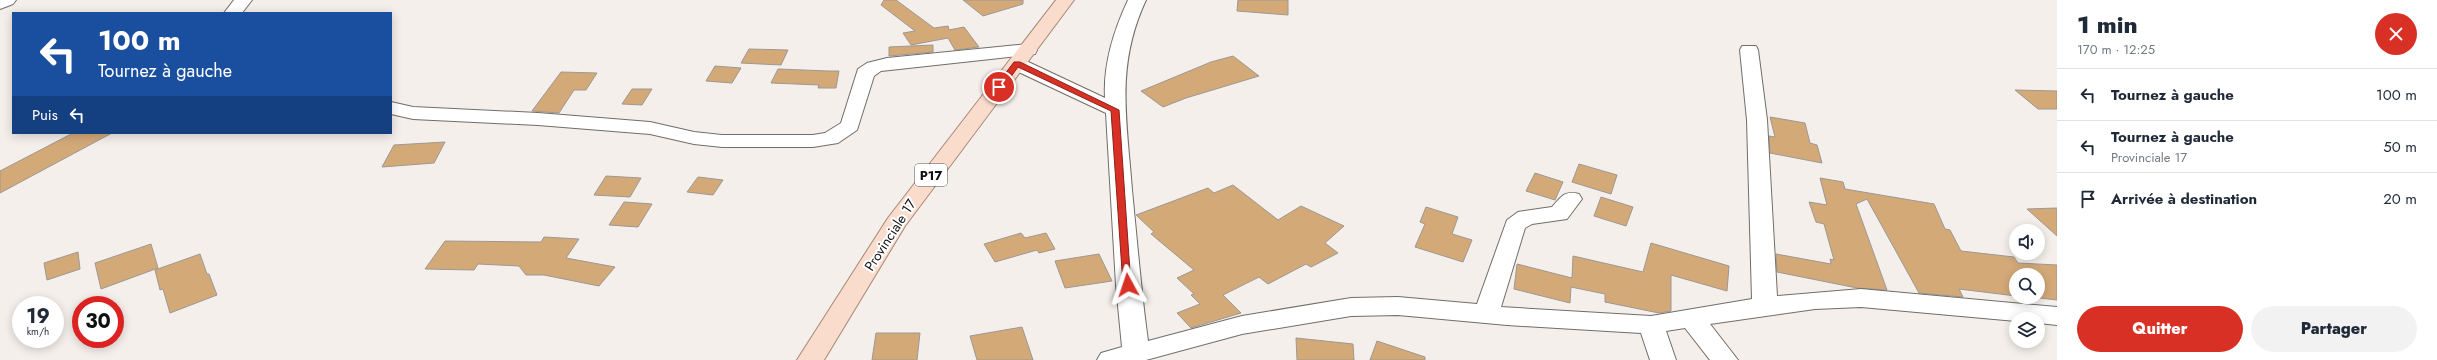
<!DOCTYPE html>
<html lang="fr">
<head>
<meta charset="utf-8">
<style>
	body { margin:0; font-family:Jost,sans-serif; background:#f2f2f3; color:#1f2937; height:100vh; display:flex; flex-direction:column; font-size:15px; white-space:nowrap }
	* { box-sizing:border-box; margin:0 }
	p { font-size:13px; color:#747a83 }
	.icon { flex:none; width:22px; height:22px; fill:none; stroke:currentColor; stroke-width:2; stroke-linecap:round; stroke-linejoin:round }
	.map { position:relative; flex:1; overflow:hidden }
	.sheet { display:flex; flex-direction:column; background:#fff; width:380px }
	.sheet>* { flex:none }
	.banner { position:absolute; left:12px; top:12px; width:380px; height:122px; border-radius:0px; box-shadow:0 2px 10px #0003; background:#1a4fa0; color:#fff; overflow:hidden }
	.fabs { position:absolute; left:2009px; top:224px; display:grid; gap:8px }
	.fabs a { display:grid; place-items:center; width:36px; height:36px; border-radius:50%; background:#fff; box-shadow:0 2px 10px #0003; font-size:20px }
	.speed { position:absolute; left:12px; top:296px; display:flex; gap:8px; font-size:20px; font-weight:700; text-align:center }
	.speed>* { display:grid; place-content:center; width:52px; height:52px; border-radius:50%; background:#fff; box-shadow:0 2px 10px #0003; line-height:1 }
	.speed small { font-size:10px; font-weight:400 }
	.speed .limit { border:6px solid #d22; background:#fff; color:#111 }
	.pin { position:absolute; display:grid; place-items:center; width:34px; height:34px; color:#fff; margin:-17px; border:2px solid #fff; border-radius:50%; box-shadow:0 1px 4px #0007 }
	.me { position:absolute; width:44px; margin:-22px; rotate:355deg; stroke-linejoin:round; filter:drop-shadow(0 0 3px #0008) }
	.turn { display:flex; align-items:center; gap:14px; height:84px; padding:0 20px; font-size:18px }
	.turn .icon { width:52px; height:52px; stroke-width:2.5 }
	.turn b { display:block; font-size:28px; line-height:34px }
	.then { display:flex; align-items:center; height:38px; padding:0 20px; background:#0003; gap:8px; font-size:15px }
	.round { display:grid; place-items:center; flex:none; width:42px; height:42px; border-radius:21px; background:#f2f2f3 }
	.summary { display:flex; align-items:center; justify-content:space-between; height:68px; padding:0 20px }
	h1 { font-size:24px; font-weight:800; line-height:30px }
	.primary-button { display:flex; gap:8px; margin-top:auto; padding:8px 20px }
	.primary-button a { flex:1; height:46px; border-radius:24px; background:#d93025; color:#fff; font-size:16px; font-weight:800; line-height:46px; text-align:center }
	.primary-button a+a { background:#f2f2f3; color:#1f2937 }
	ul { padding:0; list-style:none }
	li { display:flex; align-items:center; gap:12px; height:52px; padding:0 20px; border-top:1px solid #e0e1e3 }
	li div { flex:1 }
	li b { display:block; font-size:15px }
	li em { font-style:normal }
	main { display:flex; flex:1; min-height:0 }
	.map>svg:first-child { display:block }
</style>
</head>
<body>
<main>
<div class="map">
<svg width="2057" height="360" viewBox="0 0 2057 360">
	<rect width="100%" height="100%" fill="#f4efea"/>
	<g fill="#d3a978" stroke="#9d9893">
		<polygon points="884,0 896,0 934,28 948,26 949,30 964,27 979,47 955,50 948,38 911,45 903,33 915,31 881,5"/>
		<polygon points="963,0 1023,0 1023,4 983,16"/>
		<polygon points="1238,0 1288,0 1288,15 1237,11"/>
		<polygon points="933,45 933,52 889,56 889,47"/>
		<polygon points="749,49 788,50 781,65 741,63"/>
		<polygon points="1233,56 1259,76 1186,98 1163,107 1141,91 1211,62"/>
		<polygon points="715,66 741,68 732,83 706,81"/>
		<polygon points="778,69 828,71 839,71 836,88 818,88 819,85 771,83"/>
		<polygon points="561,72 597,73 586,90 574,90 559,113 532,111"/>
		<polygon points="632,89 652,89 642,105 622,104"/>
		<polygon points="2015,90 2057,91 2057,109 2038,109"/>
		<polygon points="1770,117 1805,123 1810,143 1817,145 1822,163 1770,153 1769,136 1775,137"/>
		<polygon points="73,133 112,133 0,193 0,171"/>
		<polygon points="445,142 434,163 382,167 394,145"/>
		<polygon points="1579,164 1617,175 1611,194 1572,182"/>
		<polygon points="1535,173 1563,182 1555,200 1526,191"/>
		<polygon points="606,176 641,178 630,197 594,195"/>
		<polygon points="698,177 723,180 713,195 687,192"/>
		<polygon points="1820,178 1843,182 1845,189 1934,204 1945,229 1950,230 1961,251 2014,257 2018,263 2057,265 2057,300 2030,297 2038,297 2038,275 2016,275 2016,296 1959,289 1963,297 1919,293 1867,199 1856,204 1887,290 1857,288 1777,272 1776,254 1831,264 1830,259 1834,260 1824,224 1816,222 1809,202 1827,205"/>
		<polygon points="1233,185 1278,220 1301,206 1344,226 1325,243 1338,253 1311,267 1306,264 1268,284 1259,277 1223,295 1241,313 1191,328 1177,313 1200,304 1191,295 1194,294 1177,278 1194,270 1151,234 1154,232 1136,215 1208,188 1214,193"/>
		<polygon points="1601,197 1633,207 1626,226 1594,216"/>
		<polygon points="624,202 652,204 638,227 609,225"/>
		<polygon points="1426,207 1458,217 1452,234 1472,240 1463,262 1415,247 1425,224 1420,222"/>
		<polygon points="2057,208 2057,236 2027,209"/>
		<polygon points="1021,233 1025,238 1046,233 1055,249 1039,253 1037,250 995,262 984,244"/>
		<polygon points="544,237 579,239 566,258 615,267 599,286 544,275 526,275 519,266 478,264 474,270 425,269 445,241 541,242"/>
		<polygon points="1651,243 1729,266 1727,291 1671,275 1671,311 1659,313 1605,302 1605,294 1571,287 1570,303 1514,289 1517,264 1572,278 1573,256 1643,272"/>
		<polygon points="151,244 158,268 101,289 95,263"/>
		<polygon points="78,252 80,269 47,280 44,263"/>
		<polygon points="200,254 207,274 209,274 217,295 170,313 163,289 160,290 155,270"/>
		<polygon points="1099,254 1112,281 1065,288 1055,261"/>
		<polygon points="1022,327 1033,360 977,360 970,336"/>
		<polygon points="876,333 920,333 917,360 872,360"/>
		<polygon points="1296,338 1353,344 1354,360 1297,360"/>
		<polygon points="1377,341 1425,357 1425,360 1370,360"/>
	</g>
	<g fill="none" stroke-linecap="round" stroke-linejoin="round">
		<g stroke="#726d69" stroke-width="2">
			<g id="minor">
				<polygon points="0,0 16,0 13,4 0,9"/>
				<polygon points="234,0 252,0 242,13 224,13"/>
				<path d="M1128 0H1146C1115 66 1127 121 1132 190 1137 240 1141 290 1148 341L1242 316 1351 298 1398 297 1477 304 1507 220 1518 212 1552 207C1561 197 1565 190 1579 194L1582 199 1567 219 1532 224 1525 228 1501 307 1651 316 1752 299 1747 120 1740 50 1742 46H1756L1758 50 1767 120 1777 296 1861 289 2057 307V325L2038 323V319H2016V321L1861 307 1815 309 1710 324 1738 360H1710L1685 328 1666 331 1676 360H1650L1641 333 1507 325 1398 315 1351 316 1242 334 1146 360H1097L1101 353 1122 347 1116 285 1106 113 1010 68 1007 64 1010 60H1024L1105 98C1103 64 1114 30 1128 0Z"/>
				<polygon points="1028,44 1035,46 1037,50 1035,54 881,71 874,76 857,130 838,143 813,147 722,147 694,144 650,134 538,125 413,119 391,114 391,102 413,107 538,113 650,122 694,132 722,135 813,135 825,133 841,123 858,69 867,63 887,58"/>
			</g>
		</g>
		<g stroke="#a78675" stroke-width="2">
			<polygon id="primary" points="1056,0 1074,0 905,226 824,360 797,360 888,218"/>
		</g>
		<use href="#minor" fill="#fff" fill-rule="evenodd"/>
		<use href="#primary" fill="#fadccd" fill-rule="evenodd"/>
	</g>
	<polygon fill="#d93025" stroke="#8d1f18" points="1014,62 1020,62 1119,110 1131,287 1124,287 1123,285 1111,111 1018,67 1002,89 996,89 995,87"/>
	<g text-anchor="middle" stroke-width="4" stroke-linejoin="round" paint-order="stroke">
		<rect fill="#fff" stroke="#5a5858" stroke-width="1" x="915" y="164" width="32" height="22" rx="3"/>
		<g font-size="13" font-weight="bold" fill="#131110">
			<text x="931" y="180">P17</text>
		</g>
		<g font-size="14" fill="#131110" stroke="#fff">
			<text transform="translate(890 235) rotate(-57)" y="5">Provinciale 17</text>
		</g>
	</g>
</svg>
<div class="fabs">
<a><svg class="icon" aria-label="sound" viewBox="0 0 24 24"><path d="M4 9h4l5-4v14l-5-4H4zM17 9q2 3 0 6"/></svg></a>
<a><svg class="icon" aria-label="search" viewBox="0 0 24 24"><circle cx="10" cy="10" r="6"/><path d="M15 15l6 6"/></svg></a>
<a><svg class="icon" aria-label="layers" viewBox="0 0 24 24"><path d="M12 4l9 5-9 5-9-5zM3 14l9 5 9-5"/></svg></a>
</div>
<div class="speed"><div>19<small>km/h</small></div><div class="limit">30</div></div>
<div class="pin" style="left:999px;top:87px;background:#d93025"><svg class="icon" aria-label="arrive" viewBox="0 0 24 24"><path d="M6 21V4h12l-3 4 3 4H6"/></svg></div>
<svg class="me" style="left:1128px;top:285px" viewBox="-20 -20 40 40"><path d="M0-17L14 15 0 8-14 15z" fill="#d93025" stroke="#fff" stroke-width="4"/></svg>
<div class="banner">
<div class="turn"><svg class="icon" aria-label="left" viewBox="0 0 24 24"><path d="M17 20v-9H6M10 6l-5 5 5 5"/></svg><div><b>100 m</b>Tournez à gauche</div></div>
<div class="then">Puis<svg class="icon" aria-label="left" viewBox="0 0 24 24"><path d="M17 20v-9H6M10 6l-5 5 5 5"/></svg></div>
</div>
</div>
<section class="sheet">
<div class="summary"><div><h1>1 min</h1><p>170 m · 12:25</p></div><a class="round" style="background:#d93025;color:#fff"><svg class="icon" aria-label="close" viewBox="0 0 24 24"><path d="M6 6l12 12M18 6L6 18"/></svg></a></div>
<ul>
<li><svg class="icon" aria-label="left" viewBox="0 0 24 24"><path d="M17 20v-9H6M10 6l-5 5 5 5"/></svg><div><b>Tournez à gauche</b></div><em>100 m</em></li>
<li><svg class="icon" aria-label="left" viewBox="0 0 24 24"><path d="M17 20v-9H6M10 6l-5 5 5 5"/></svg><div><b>Tournez à gauche</b><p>Provinciale 17</p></div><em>50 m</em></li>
<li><svg class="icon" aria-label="arrive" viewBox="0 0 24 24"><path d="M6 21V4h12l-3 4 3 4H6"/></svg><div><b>Arrivée à destination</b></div><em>20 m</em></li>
</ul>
<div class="primary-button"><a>Quitter</a><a>Partager</a></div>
</section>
</main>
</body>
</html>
